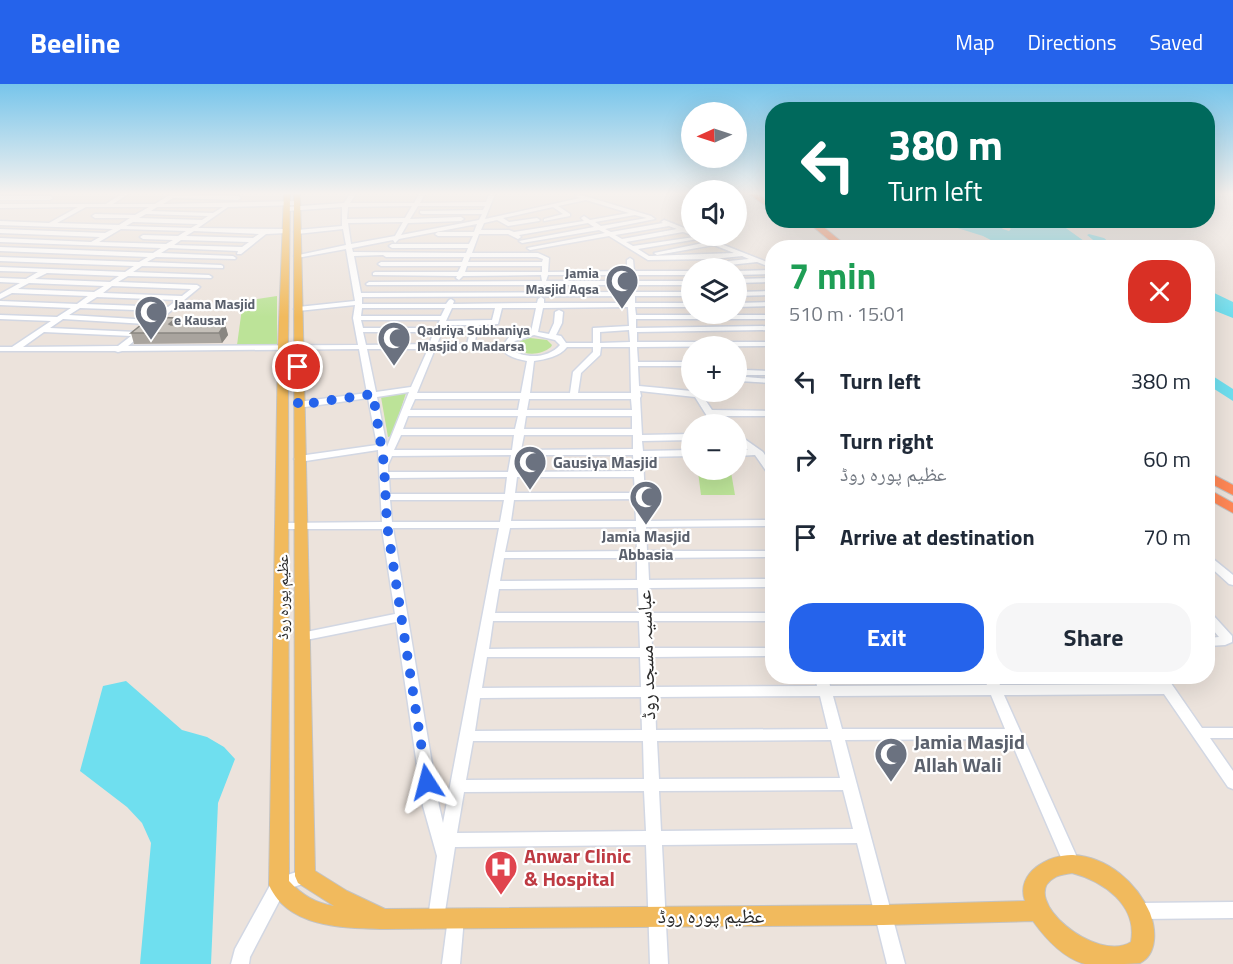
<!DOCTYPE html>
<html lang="en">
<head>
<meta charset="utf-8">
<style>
	body { margin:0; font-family:"Titillium Web","Noto Naskh Arabic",sans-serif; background:#f6f6f7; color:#1f2937; height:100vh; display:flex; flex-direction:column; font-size:22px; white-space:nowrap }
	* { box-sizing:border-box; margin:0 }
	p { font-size:20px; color:#747a83 }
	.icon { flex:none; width:33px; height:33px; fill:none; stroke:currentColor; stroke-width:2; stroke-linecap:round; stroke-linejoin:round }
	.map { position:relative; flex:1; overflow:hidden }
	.drawer { position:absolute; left:765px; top:156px; width:450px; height:444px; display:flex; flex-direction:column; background:#fff; border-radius:24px; box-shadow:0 6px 24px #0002 }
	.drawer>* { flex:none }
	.top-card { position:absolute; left:765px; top:18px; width:450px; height:126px; border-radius:24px; box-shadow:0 6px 24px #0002; background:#00695c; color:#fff; overflow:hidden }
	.needle { width:39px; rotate:267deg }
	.fabs { position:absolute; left:681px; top:18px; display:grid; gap:12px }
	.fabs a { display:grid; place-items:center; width:66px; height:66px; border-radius:50%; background:#fff; box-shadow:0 6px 24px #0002; font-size:30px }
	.pin { position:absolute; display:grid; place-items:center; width:51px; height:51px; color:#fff; margin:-26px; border:3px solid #fff; border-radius:50%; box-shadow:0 2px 6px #0007 }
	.me { position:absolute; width:66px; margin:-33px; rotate:351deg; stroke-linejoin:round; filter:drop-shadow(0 0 4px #0008) }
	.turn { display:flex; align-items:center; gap:21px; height:126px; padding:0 24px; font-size:27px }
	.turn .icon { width:78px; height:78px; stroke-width:2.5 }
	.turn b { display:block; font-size:42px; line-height:51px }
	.round { display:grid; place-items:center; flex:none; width:63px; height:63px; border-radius:24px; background:#f6f6f7 }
	.head { display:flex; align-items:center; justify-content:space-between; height:102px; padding:0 24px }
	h1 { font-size:36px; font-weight:700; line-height:45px; color:#1e9e55 }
	.action { display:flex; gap:12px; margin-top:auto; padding:12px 24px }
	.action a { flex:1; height:69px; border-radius:24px; background:#2563eb; color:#fff; font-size:24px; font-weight:700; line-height:69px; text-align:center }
	.action a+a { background:#f6f6f7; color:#1f2937 }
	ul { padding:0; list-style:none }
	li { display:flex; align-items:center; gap:18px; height:78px; padding:0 24px }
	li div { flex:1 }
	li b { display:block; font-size:22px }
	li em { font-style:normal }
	header { display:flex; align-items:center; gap:36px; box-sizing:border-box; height:84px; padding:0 30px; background:#2563eb; color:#fff }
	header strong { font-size:28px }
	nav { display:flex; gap:33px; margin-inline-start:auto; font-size:21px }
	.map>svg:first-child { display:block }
</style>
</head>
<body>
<header>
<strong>Beeline</strong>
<nav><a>Map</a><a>Directions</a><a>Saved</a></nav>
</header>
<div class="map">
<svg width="1233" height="880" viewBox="0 0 1233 880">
	<rect width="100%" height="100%" fill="#ece3dc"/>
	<g fill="#bce398">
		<polygon points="277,212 277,262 237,261 243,217"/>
		<path d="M530 254 547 256 552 261 551 263C541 271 527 272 516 265L520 257Z"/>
		<polygon points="406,309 392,352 388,353 381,313"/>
		<polygon points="698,388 731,388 735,411 701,411"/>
	</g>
	<g fill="#6fdfef">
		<polygon points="946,137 994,137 1003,145 1009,147 1011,145 1001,137 1056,137 1091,162 1098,162 1098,160 1087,151 1089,150 1104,154 1115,163 1004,163 983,152 951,142"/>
		<polygon points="1208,206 1233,218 1233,234 1208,224"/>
		<polygon points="126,597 182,646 207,653 224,663 235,675 218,719 211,880 140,880 151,759 142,739 127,723 80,687 103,602"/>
	</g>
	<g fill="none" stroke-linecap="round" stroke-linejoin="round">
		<polygon fill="#6fdfef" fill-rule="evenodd" points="1208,289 1233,305 1233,317 1208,301"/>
		<g stroke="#d2d7e3" stroke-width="3">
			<g id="minor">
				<path d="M121 110H128L113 120H155L171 110 238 112 241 114 238 116 173 114 163 120 297 117 300 119 297 121 228 123 198 144 286 145 289 147 286 149 266 150 241 170H237L238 167 169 164 161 169 233 172 236 174 235 175 156 173 147 178 221 181 223 182V184L142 182 133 188 209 191 212 193 211 194 128 192 118 198 197 201 200 203 128 262 358 261 353 234 355 221 298 227 294 225 298 223 355 217 346 165 297 174 294 172 346 161 343 145 297 150 294 148 297 146 342 142V123L287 127 284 125 287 123 344 119 350 110H356L350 119H414L419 110H425L420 119 486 118 489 110H495L485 135 580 114 575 112 578 110 651 132 655 135 605 145 611 148 663 139 661 138 664 136 692 147V151L683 148 626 158 633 162 701 152 772 180V184L757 178 729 181 726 179 729 177 749 175 742 172 713 175 648 176 609 152 530 166 527 164 605 149 599 146 522 159 519 157 594 143 588 139 519 151 521 153 518 155 508 150H479L472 169H538L549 174 548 188 627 187V176L630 174 633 176 634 187H692V191H634V197H692V201H634L635 208H692V212H635V219H692V223H635L636 231H772V235H636V244L772 242V246L637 248V258H772V262L637 263 638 278H692V282H638L639 302 702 308V311L712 326 772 327V332H715L720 340H712L695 313 640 307 641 312 640 314 642 351 692 350V356L642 357 643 367 692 366V372L643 373 646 437 772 436V442L646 443 647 467H772V473L648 474 649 496 772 495V503L649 504 651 529H772V537H651L652 564H772V572L653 573 654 603 817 602 815 592H828L830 602 987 601 983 592H996L1000 601 1158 600 1153 592H1166L1202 644H1233V654H1210L1233 687V705L1228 703 1164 610 1004 611 1080 780 1078 785 1072 787 1066 785 1010 655 845 656 905 880H887L857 759 662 761 668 880H650L646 761 455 763 444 834 442 840 436 842 430 840 428 834 437 772 423 722 396 538 301 557 297 556 295 553 297 550 301 549 395 530 382 445H282L277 442 282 439 382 438 378 366 299 378 294 375 299 372 377 361 368 314 298 324 294 321 298 318 367 309 359 265 122 267 118 268 115 267H0V263H12L51 237 0 235V231L57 233 71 224 0 221V217L77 220 88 212 12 209 0 215V210L20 199 0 198V194L26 195 38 188 0 187V183L125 188 134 182 0 177V173L139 178 148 173 0 167V163L153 169 161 164 0 158V154L91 158 100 153 0 149V145L105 149 113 145 0 141V137L49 139 78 123 0 124V120H106ZM586 116 629 129 590 136 584 132 581 134 584 137 514 148 509 146H481L484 139 497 136 508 142 539 137 540 136 537 134 509 138 503 134 553 123 563 130 544 135V137L570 132V130L558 122ZM412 122 405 134 347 135 348 123ZM418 122H485L483 126 420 127V129L422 130H482L479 136 401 151 408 139 461 137 464 135 461 133 410 135ZM86 123H149L135 131 95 130 92 132 95 134H130L119 141 57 139ZM157 123H223L213 129 151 127ZM146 130 208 132 202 136 139 134ZM635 131 647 134 601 142 595 138ZM133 138 198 140 191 144 126 142ZM403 138 395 152 351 160 348 139ZM477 140 474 148H438L435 150 438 152H473L469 160H392L389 162 392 164H468L466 169 353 168 352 164 393 156 395 159 399 155ZM669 142 677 145 622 155 615 151ZM121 145 186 147 178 152 143 151 140 153 143 155 173 156 166 160 99 158ZM194 147 259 150 253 154 186 152ZM698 155 708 158 654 169 657 171 714 161 734 169 649 172 638 165ZM181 156 249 158 242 163 174 161ZM383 171 386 173H464L462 178H381L378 180 381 182H461L458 188H375L373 189V191L457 192 456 194 459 196 463 192 541 191 542 197 369 198 366 200 367 201H628V208L361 209 354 172ZM470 173H537L543 175 542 178H468ZM467 182H542V188H465ZM47 189 119 192 110 198 35 195ZM548 191H627L628 197H546ZM29 199 104 202 94 208 18 205ZM112 202 191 205 182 212 103 209ZM628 212V219H544V215L541 213 538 215 537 219 453 220 454 217 451 215 449 216 446 220H362V213ZM97 213 177 216 168 223 86 220ZM628 223 629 242 593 244V259H566L561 252 556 251 562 239 563 228 559 226 555 228 554 239 549 250 538 248 543 224ZM80 224 163 227 151 236 69 231ZM362 224H445L441 232H361ZM452 224H495L492 236 446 237ZM502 224H536L531 248 509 253 504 260H474L479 241 498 240ZM63 235 146 240 136 248 50 244ZM361 236H440L436 244H363ZM445 241H472L467 260H437ZM629 246 630 258 600 259V248ZM44 248 131 252 118 262 23 263ZM363 248H434L429 260 366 261ZM534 251 555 256 560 261C548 275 524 275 510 265V262L515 257ZM567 263H593V268L573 288 570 309H530L534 277C546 275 559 273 567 263ZM601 263H630L631 309H578L581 289 600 271ZM502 264C506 273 518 275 527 277L521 309H417L435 265ZM367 265H428L411 303 376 308ZM409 308 387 363 377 313ZM415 315H520L518 326H410ZM529 315H631L632 326H527ZM408 332H518L515 345H403ZM526 332H632V345H524ZM401 351H514L512 366H394ZM524 351H633V365L521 366ZM511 371 508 388H388V381L392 372ZM520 371H633L634 387 518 388ZM507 393 505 410H390L389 394ZM517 393H634L635 409H515ZM635 415 636 437H511L514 416ZM390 416H504L500 438H392ZM636 443 637 467 505 468 510 444ZM393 444H499L443 739 439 722ZM504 474H637V496L500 497ZM638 504 639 529H495L499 505ZM493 537H639L640 564 489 565ZM487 573H640L641 603 482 604ZM991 611 1005 645H842L833 612ZM820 612 828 645 656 646 655 613ZM641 613 642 646 475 647 480 614ZM831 656 840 694 659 695 657 657ZM473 657H643L644 695 466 696ZM843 706 853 745 661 747 659 707ZM644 707 646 747 457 749 464 708Z"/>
				<polygon points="0,112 50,112 53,114 50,116 0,116"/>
				<polygon points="772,186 772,190 736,191 736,187"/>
				<polygon points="772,194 772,198 736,199 736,195"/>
				<polygon points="772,207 772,211 736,212 736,208"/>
				<polygon points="772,218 772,222 736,223 736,219"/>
				<polygon points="736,277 743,280 745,286 772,287 772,291 745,291 746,293 772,295 772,299 739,297 736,289"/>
				<polygon points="736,349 763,368 772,382 772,392 769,391 755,371 736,372 736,366 748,366 736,357"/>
				<polygon points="1208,473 1212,474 1233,491 1233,501 1229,500 1208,481"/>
				<polygon points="1208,529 1212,530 1232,552 1232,558 1225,561 1208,562 1208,554 1219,553 1208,540"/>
				<polygon points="305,785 311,787 313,792 311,797 285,806 250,873 249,880 231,880 235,865 273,796"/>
				<polygon points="1233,818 1233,834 1140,835 1134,833 1132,827 1134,821 1140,819"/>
				<polygon points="456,826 462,828 464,834 460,880 442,880 448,834 450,828"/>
			</g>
		</g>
		<g stroke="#c3c3c3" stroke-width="2">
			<path id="major" d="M284 110H290L288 265 289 797C302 811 315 819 334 822L298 799 295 792 294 110H300L315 787 347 807 385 825 883 821 1025 817C1015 789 1049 770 1073 771 1108 773 1137 799 1150 829 1156 845 1158 870 1140 879 1132 880 1117 880 1108 880 1101 880 1092 880 1085 880 1063 874 1046 855 1033 837L883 841 384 845C344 844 288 844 269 801L278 265ZM1072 789C1103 797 1138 821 1131 858 1096 880 1018 814 1054 794 1058 791 1067 790 1072 789Z"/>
		</g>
		<g stroke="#c3c3c3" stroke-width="2">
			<g id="highway">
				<polygon points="749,110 758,110 772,121 772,126"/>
				<polygon points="805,136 815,136 849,164 839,164"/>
				<polygon points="1208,388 1233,401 1233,411 1208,398"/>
				<polygon points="1208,405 1233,419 1233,429 1208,415"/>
			</g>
		</g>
		<use href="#minor" fill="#fff" fill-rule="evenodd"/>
		<use href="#major" fill="#f1ba5d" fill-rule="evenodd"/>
		<use href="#highway" fill="#ff8755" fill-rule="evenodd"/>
	</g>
	<polygon fill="#a9a49e" points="225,240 228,251 222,259 134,260 131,249 179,241"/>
	<g fill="#898681">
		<polygon points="176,234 180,245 169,240"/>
		<polygon points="225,240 228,251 222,259 219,249"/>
	</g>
	<polygon fill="#c4bfb8" stroke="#898681" stroke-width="1.5" points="151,233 176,234 169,240 171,241 225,240 219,249 131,249"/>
	<linearGradient id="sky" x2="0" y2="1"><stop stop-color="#77c5eb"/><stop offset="0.47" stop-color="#f6f2ef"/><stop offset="1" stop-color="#f6f2ef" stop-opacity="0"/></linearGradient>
	<rect width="1233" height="233" fill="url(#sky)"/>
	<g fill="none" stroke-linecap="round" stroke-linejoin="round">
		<polyline stroke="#2563eb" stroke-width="10" stroke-dasharray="0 18" points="298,283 298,321 373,310 384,380 387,441 427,698"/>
	</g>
	<defs>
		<g id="mosque-pin" transform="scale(1.725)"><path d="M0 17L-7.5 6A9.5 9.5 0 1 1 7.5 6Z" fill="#6b7280" stroke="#fff"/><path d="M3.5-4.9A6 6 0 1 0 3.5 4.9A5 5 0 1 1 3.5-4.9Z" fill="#fff"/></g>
		<g id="hospital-pin" transform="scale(1.725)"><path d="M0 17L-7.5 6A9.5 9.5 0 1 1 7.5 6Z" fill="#e0444e" stroke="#fff"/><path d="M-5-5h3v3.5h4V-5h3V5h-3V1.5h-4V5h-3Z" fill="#fff"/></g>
	</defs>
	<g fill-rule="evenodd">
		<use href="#mosque-pin" x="622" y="197"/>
		<use href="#mosque-pin" x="151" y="228"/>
		<use href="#mosque-pin" x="394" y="254"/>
		<use href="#mosque-pin" x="530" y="378"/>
		<use href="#mosque-pin" x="646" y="413"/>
		<use href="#mosque-pin" x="891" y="670"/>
		<use href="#hospital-pin" x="501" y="783"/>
	</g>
	<g text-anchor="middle" stroke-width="4.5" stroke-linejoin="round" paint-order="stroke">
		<g font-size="14" font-weight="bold" fill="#5b616d" stroke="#fff" text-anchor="start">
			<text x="599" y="194" text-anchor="end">Jamia<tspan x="599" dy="16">Masjid Aqsa</tspan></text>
			<text x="174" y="225">Jaama Masjid<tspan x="174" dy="16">e Kausar</tspan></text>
			<text x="417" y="251">Qadriya Subhaniya<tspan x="417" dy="16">Masjid o Madarsa</tspan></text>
		</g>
		<g font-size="16" font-weight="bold" fill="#5b616d" stroke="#fff" text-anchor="start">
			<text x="553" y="384">Gausiya Masjid</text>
			<text x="646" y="458" text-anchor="middle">Jamia Masjid<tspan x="646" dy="18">Abbasia</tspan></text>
		</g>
		<g font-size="16" fill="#2a2a2a" stroke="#fff">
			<text transform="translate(282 513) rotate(-90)" y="6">عظیم پورہ روڈ</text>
		</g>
		<g font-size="20" fill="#2a2a2a" stroke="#fff">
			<text transform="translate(646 571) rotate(-92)" y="7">عباسیہ مسجد روڈ</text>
			<text x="711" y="839">عظیم پورہ روڈ</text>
		</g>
		<g font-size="20" font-weight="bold" fill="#5b616d" stroke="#fff" text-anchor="start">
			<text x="914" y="665">Jamia Masjid<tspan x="914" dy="23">Allah Wali</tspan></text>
		</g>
		<g font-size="20" font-weight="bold" fill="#be3a42" stroke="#fff" text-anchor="start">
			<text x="524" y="779">Anwar Clinic<tspan x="524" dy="23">&amp; Hospital</tspan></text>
		</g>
	</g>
</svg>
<div class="fabs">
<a><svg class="needle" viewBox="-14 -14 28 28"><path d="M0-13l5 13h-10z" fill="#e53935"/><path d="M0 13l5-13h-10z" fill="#747a83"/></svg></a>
<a><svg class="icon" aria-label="sound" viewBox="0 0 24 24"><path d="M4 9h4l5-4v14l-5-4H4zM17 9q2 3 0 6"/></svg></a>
<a><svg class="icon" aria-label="layers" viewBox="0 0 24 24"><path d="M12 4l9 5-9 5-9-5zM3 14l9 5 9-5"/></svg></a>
<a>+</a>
<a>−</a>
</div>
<div class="pin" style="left:298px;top:283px;background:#d93025"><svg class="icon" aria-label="arrive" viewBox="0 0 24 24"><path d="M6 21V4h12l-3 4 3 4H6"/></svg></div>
<svg class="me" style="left:427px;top:698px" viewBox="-20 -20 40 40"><path d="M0-17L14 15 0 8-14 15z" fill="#2563eb" stroke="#fff" stroke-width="4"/></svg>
<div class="top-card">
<div class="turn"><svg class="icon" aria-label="left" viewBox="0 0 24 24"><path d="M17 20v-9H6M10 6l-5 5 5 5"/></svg><div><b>380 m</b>Turn left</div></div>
</div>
<section class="drawer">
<div class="head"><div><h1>7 min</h1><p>510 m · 15:01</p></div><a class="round" style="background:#d93025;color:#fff"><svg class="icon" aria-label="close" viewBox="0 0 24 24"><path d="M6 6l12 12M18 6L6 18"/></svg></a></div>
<ul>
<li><svg class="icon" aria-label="left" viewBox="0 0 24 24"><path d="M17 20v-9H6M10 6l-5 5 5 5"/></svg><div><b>Turn left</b></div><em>380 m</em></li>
<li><svg class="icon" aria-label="right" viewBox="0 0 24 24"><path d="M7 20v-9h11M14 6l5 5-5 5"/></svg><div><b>Turn right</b><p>عظیم پورہ روڈ</p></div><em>60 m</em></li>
<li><svg class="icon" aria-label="arrive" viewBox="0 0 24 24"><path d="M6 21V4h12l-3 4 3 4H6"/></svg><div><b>Arrive at destination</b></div><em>70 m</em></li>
</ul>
<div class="action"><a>Exit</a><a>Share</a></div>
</section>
</div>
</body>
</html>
